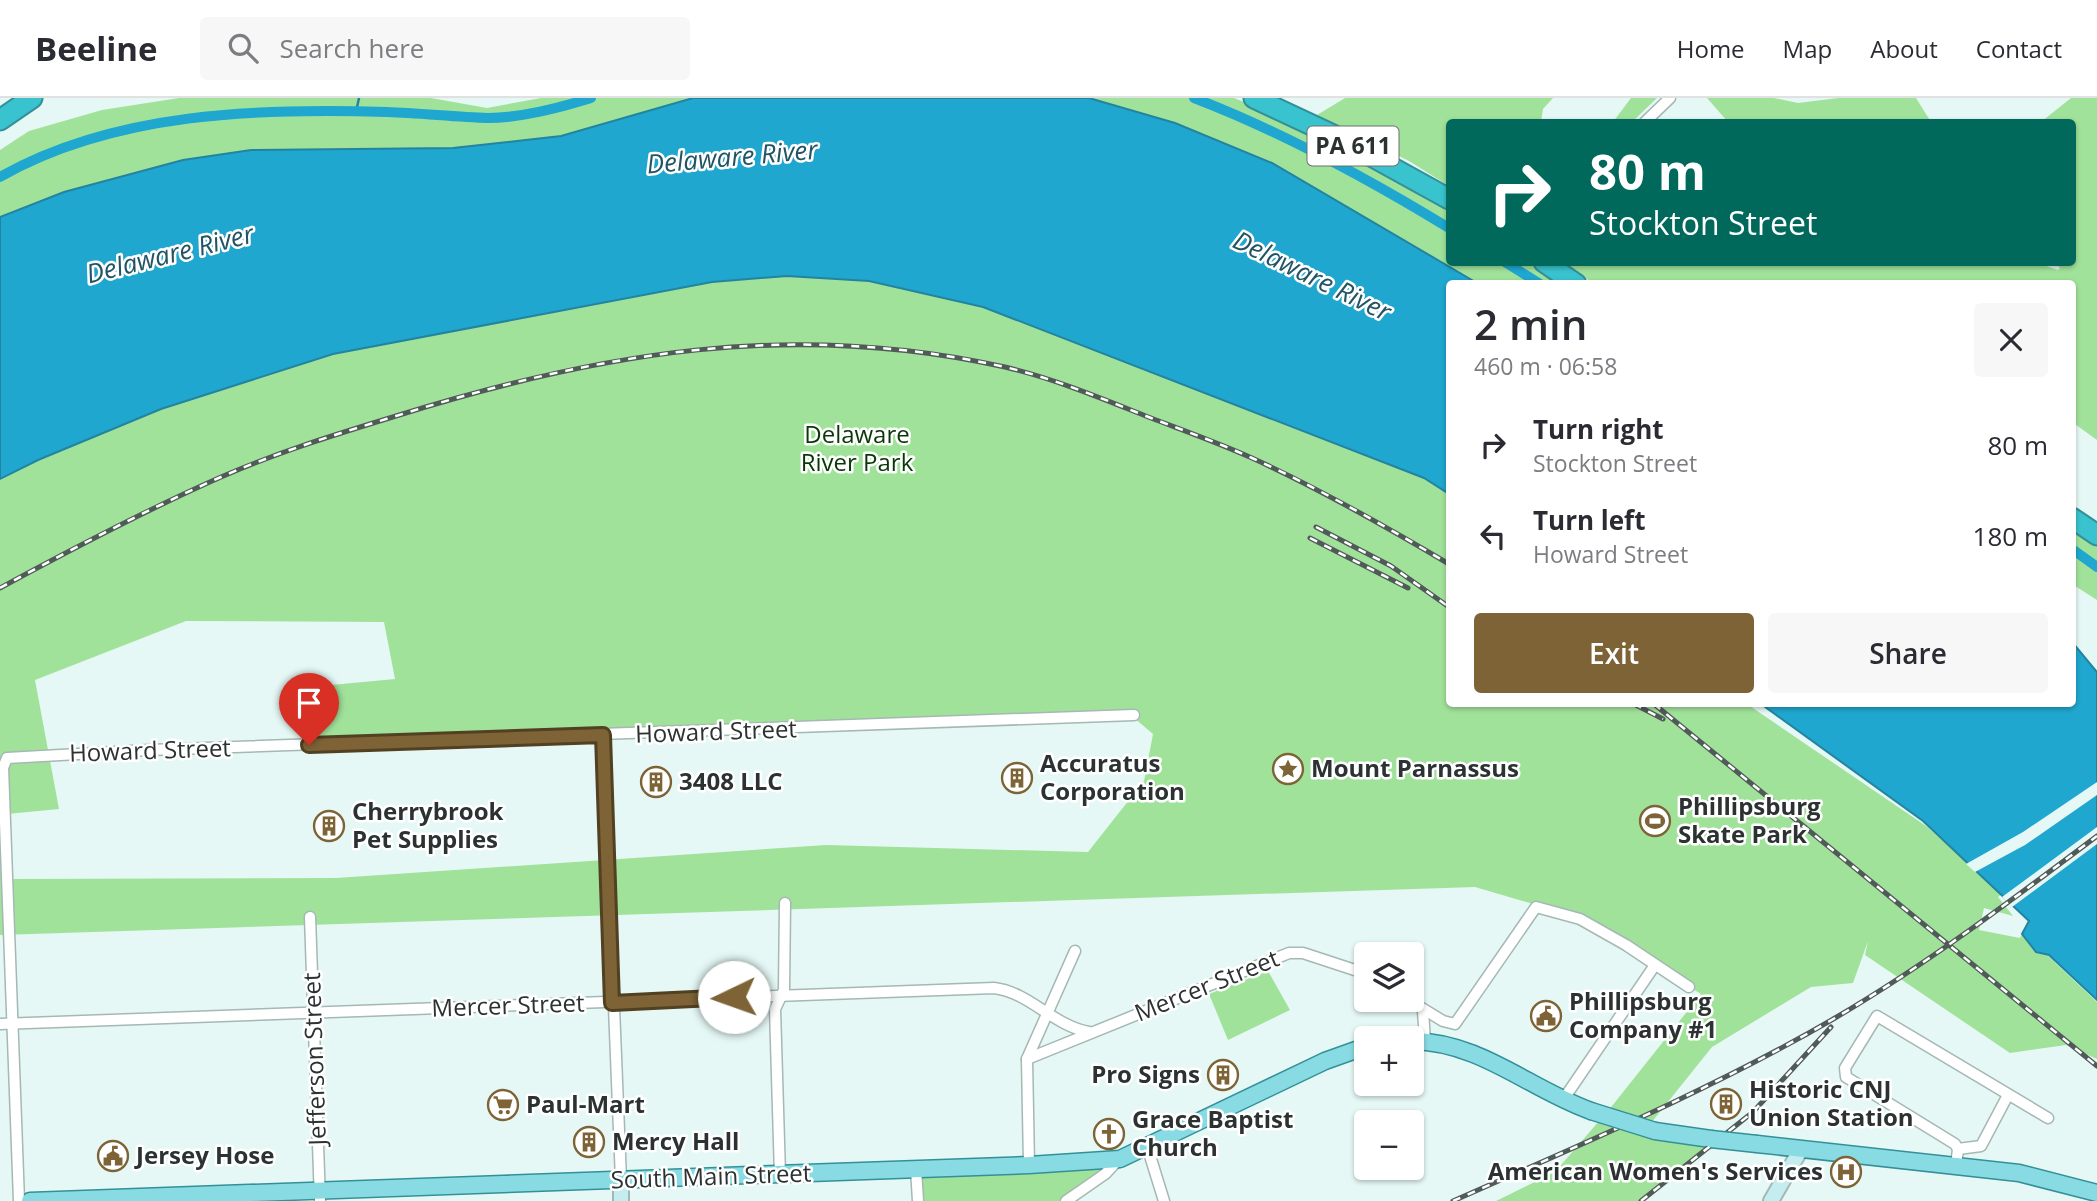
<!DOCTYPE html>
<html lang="en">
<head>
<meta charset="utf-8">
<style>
	body { margin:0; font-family:"Open Sans",sans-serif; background:#f7f7f7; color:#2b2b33; height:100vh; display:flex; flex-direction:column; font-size:26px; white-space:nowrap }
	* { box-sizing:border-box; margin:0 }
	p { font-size:23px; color:#7c7c81 }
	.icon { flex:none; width:38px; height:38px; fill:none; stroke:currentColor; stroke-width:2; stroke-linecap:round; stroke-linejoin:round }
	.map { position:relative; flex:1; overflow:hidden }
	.sheet { position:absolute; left:1446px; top:182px; width:630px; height:427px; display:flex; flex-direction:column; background:#fff; border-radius:7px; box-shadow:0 2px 5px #0004 }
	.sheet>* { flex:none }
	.banner { position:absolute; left:1446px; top:21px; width:630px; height:147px; border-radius:7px; box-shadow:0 2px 5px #0004; background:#00695c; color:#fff; overflow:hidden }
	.tools { position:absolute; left:1354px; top:844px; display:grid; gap:14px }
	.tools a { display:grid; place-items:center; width:70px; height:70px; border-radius:7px; background:#fff; box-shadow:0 2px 5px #0004; font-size:35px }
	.pin { position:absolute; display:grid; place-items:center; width:60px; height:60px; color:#fff; margin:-72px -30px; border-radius:50% 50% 50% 0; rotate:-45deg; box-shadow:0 0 7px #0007 }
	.pin .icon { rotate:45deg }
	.me { position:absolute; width:77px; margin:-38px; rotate:267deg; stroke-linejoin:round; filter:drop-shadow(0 0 5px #0008) }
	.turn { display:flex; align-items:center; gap:24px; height:147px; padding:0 28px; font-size:32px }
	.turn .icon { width:91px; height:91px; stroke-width:2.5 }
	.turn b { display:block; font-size:49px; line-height:60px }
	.round { display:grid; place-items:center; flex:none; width:74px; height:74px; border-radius:7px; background:#f7f7f7 }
	.head { display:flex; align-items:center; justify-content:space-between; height:119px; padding:0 28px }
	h1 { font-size:42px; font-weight:600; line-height:52px }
	.cta { display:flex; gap:14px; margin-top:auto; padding:14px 28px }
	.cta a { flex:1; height:80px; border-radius:7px; background:#7d6335; color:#fff; font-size:28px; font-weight:600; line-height:80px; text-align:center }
	.cta a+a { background:#f7f7f7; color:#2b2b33 }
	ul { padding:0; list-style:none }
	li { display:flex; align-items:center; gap:21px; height:91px; padding:0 28px }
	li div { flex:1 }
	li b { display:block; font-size:26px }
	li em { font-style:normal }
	header { display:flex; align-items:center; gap:42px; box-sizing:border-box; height:98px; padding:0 35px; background:#fff; border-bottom:2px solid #e1e1e2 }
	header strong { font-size:33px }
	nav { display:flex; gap:38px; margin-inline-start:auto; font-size:24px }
	.search { width:490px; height:63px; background:#f7f7f7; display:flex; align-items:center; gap:18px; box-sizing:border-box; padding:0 24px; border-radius:7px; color:#7c7c81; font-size:26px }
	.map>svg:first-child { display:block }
</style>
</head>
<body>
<header>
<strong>Beeline</strong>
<div class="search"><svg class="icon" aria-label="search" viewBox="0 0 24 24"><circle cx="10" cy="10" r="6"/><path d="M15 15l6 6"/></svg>Search here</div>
<nav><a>Home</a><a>Map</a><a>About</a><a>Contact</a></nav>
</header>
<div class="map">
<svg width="2097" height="1103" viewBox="0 0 2097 1103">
	<rect width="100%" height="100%" fill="#e5f8f5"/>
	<g fill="#a1e29b" fill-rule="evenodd">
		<polygon points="179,0 431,0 487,10 541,0 693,0 561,38 453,50 251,52 183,62 64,94 0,119 0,52 29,33 102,12"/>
		<polygon points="1089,0 1234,0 1277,17 1449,110 1449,164 1533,165 1564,185 1477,185 1272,65 1175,25"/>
		<polygon points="1345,0 1553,0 1543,11 1541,24 1449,24 1449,88 1409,63 1317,17"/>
		<polygon points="1631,0 1657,0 1632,24 1613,24"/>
		<polygon points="1707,0 1774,0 1798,5 1838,0 1916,0 1931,24 1728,24"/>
		<polygon points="2071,0 2097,0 2097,342 2072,324 2072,186 1594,186 1566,165 2035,164 2058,172 2060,170 2055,165 2072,164 2072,24 2041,24"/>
		<path d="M787 178 869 183 983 209 1091 250 1389 349 1449 392V606H1747L1926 728 2003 795 1998 799 2013 818 1984 810 1979 832 2020 840 2022 836 2036 855 2048 858 2097 904V961L2066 947 2010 955 1865 857 1868 843 1853 885 1811 889 1712 949 1647 1030 1714 1045 1640 1103H1496L1555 1074 1612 1008 1701 896 1574 818 1475 789 0 837V381L38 362 161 311 333 256 712 184ZM186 523 384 524 395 581 310 589 303 648 1126 613 1153 636 1144 683 1088 754 826 747 336 780 9 781 7 716 59 711 35 582Z"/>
		<polygon points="2072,428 2097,445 2097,502 2072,486"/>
		<polygon points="1268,873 1290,912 1228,942 1209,896"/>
		<polygon points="1120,1061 1059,1103 918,1103 916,1071"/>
	</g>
	<g fill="#1fa7cf" stroke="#2384a0" stroke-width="2">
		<polygon points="693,0 1089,0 1175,25 1272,65 1477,185 1449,186 1449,396 1424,380 983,209 869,183 787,178 712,184 333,256 161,311 38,362 0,381 0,119 64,94 183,62 251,52 453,50 561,38"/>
		<polygon points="2072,544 2097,574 2097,902 2049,857 2036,854 2022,836 2029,823 1923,723 1761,606 2072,606"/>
	</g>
	<g fill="#e5f8f5">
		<polygon points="2097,684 2097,697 2025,747 1975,774 1966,766 2023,734"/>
		<polygon points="2097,729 2097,746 2012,809 2002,799"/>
	</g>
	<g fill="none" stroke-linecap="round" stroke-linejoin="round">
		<polyline stroke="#2384a0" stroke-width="2.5" points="356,14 359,0"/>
		<g stroke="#1fa7cf" stroke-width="10">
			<path d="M1194 0C1283 34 1367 80 1449 130"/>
			<path d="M0 79C114 14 259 10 387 14 421 15 454 19 488 20 521 20 559 10 591 0"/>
			<polyline points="1505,164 1540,186"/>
			<polyline points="2072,451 2097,469"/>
		</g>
		<g stroke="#a5b8b4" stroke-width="13">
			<g id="street">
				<polyline points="1645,24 1670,0"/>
				<polyline points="603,637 621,1082"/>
				<polyline points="310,819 320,1103"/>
				<polyline points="1407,901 1443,923 1455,926 1536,809 1580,821 1626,847 1689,889"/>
				<polyline points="1423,913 1425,943"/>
				<path d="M0 926 994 890C1029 894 1054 928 1089 934"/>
				<polyline points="1027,961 1289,855 1303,855 1367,876"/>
				<polyline points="1563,1002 1655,867"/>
				<polyline points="1147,1048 1164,1103"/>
				<polyline points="1958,1051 1981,1048 2008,997"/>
				<polyline points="1029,1067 1027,961 1075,853"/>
				<polyline points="1956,1068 1958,1051 1955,1046 1846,979 1845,970 1877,918 2048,1020"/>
				<polyline points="916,1071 918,1103"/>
				<polyline points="780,1077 775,911 784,892 785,805"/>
				<polyline points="19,1103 3,670 7,660 149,652 1134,617"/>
				<polyline points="1066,1103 1105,1076 1119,1061"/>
			</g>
		</g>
		<g stroke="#a5b8b4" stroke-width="18">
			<g id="secondary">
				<polyline points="621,1082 621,1103"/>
				<polyline points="1771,1103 1801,1051"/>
			</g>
		</g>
		<g stroke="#349098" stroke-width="19">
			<g id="primary">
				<path d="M1412 943C1481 944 1529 991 1591 1013"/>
				<polyline points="1655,1033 1711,1041"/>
				<polyline points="1757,1046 2019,1075 2097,1095"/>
				<polyline points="30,1103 1029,1067 1120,1061 1325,963 1367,948"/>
			</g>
		</g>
		<g stroke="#349098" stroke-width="23">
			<g id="highway">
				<polyline points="1254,0 1333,37 1449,101"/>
				<polyline points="0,22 32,0"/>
				<polyline points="1544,164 1576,186"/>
				<polyline points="2072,420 2097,437"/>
			</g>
		</g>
		<use href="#street" stroke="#fff" stroke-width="10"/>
		<use href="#secondary" stroke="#c4edf1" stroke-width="14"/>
		<use href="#primary" stroke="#88dbe2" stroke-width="16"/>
		<use href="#highway" stroke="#39c3cf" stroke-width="19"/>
		<g stroke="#505a58" stroke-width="5">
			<g id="rail">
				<polyline points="1316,429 1391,468 1449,509"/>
				<polyline points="1310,440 1408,490"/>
				<path d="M0 490C72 451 146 412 221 379 278 354 337 336 396 318 601 254 793 222 1005 269 1056 281 1103 301 1151 320 1185 333 1219 345 1252 360 1320 391 1385 428 1449 466"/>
				<polyline points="1634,606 1663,621"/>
				<polyline points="1654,606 2097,968"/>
				<path d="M1453 1103C1582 1046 1713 991 1835 920 1927 866 2012 802 2097 738"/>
				<polyline points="1641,1103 1753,1014 1831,929"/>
			</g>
		</g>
		<use href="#rail" stroke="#fff" stroke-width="2.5" stroke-dasharray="8" stroke-linecap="butt"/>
		<g stroke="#349098" stroke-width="19" stroke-linecap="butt">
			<g id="primary-bridge">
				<polyline points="1591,1013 1655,1033"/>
				<polyline points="1711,1041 1757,1046"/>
			</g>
		</g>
		<use href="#primary-bridge" stroke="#88dbe2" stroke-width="16"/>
	</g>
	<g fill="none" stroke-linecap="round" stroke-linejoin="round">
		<g stroke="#514022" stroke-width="18">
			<polyline id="route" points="309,647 603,637 612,905 734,899"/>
		</g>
		<use href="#route" stroke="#7d6335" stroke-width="12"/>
	</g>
	<defs>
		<g id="sight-ring" transform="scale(1.575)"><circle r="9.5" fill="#fff" stroke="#7d6335" stroke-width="1.5"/><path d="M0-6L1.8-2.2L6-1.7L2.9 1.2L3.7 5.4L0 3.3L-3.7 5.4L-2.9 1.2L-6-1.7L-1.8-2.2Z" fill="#7d6335"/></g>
		<g id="building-ring" transform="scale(1.575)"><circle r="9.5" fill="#fff" stroke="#7d6335" stroke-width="1.5"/><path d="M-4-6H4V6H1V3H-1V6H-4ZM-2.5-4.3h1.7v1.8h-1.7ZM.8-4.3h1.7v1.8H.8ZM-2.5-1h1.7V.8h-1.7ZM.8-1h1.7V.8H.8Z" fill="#7d6335"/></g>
		<g id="stadium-ring" transform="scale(1.575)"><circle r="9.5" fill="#fff" stroke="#7d6335" stroke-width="1.5"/><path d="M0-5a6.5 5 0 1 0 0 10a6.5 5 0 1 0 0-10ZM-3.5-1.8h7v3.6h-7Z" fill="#7d6335"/></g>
		<g id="civic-ring" transform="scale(1.575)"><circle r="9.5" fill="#fff" stroke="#7d6335" stroke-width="1.5"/><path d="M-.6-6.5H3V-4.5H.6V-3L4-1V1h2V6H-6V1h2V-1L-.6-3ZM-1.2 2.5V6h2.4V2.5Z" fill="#7d6335"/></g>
		<g id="supermarket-ring" transform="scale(1.575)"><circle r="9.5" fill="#fff" stroke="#7d6335" stroke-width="1.5"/><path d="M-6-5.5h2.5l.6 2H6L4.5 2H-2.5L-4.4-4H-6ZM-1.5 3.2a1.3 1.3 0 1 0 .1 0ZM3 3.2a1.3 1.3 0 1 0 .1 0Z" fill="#7d6335"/></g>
		<g id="church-ring" transform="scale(1.575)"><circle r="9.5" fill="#fff" stroke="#7d6335" stroke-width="1.5"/><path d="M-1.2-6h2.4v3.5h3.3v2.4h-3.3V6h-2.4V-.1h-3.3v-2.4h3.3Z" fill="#7d6335"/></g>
		<g id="hospital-ring" transform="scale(1.575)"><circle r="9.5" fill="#fff" stroke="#7d6335" stroke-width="1.5"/><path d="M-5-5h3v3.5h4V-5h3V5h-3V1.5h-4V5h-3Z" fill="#7d6335"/></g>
	</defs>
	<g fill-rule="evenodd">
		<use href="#sight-ring" x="1288" y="671"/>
		<use href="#building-ring" x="1017" y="680"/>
		<use href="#building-ring" x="656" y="684"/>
		<use href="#stadium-ring" x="1655" y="723"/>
		<use href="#building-ring" x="329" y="728"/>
		<use href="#civic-ring" x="1546" y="918"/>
		<use href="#building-ring" x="1223" y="977"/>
		<use href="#building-ring" x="1726" y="1006"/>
		<use href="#supermarket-ring" x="503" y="1007"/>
		<use href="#church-ring" x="1109" y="1036"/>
		<use href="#building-ring" x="589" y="1044"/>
		<use href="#civic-ring" x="113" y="1058"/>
		<use href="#hospital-ring" x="1846" y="1074"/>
	</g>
	<g text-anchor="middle" stroke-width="5" stroke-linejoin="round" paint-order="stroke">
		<rect fill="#fff" stroke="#6b706f" stroke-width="2" x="1307.5" y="28.5" width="91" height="39" rx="5"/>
		<g font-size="23" font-weight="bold" fill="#2b3231">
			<text x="1353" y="56">PA 611</text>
		</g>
		<g font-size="24" fill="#093807" stroke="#fff">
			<text x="857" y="345">Delaware<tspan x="857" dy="28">River Park</tspan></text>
		</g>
		<g font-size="24" fill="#2b3231" stroke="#fff">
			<text transform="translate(716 634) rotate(-2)" y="8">Howard Street</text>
			<text transform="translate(150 653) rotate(-2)" y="8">Howard Street</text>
			<text transform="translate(1207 888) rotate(-22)" y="8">Mercer Street</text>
			<text transform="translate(508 908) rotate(-2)" y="8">Mercer Street</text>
			<text transform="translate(315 961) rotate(-92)" y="8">Jefferson Street</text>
			<text transform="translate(711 1079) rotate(-2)" y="8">South Main Street</text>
		</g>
		<g font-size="24" font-weight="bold" fill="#2b3231" stroke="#fff" text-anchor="start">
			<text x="1040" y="674">Accuratus<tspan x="1040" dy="28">Corporation</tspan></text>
			<text x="1311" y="679">Mount Parnassus</text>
			<text x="679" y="692">3408 LLC</text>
			<text x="1678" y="717">Phillipsburg<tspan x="1678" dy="28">Skate Park</tspan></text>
			<text x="352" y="722">Cherrybrook<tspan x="352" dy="28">Pet Supplies</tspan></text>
			<text x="1569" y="912">Phillipsburg<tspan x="1569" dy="28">Company #1</tspan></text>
			<text x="1200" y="985" text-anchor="end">Pro Signs</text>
			<text x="1749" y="1000">Historic CNJ<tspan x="1749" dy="28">Union Station</tspan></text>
			<text x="526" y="1015">Paul-Mart</text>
			<text x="1132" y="1030">Grace Baptist<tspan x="1132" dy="28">Church</tspan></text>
			<text x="612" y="1052">Mercy Hall</text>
			<text x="136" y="1066">Jersey Hose</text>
			<text x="1823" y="1082" text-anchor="end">American Women's Services</text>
		</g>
		<g font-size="26" font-style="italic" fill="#225466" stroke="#fff">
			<text transform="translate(732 59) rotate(-5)" y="9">Delaware River</text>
			<text transform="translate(170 156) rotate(-14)" y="9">Delaware River</text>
			<text transform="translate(1312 178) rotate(26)" y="9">Delaware River</text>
		</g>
	</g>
</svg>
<div class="tools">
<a><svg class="icon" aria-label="layers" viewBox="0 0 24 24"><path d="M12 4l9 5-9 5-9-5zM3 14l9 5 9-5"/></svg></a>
<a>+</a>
<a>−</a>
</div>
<div class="pin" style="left:309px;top:647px;background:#d93025"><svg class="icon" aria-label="arrive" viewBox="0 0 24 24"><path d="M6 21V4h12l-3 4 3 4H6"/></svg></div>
<svg class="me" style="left:734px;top:899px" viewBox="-20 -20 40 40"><circle r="19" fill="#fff"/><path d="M0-13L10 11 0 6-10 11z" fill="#7d6335"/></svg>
<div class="banner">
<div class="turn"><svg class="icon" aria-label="right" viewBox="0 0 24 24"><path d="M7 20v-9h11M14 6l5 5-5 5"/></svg><div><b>80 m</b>Stockton Street</div></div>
</div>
<section class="sheet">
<div class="head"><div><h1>2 min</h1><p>460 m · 06:58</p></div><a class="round"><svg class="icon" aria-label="close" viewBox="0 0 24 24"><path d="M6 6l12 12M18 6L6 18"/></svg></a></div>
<ul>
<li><svg class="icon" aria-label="right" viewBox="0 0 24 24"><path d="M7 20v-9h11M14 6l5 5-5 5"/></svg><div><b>Turn right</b><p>Stockton Street</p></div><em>80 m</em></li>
<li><svg class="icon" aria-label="left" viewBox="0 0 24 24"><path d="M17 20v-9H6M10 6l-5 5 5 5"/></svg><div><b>Turn left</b><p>Howard Street</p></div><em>180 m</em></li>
</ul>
<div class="cta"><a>Exit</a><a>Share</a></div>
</section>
</div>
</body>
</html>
